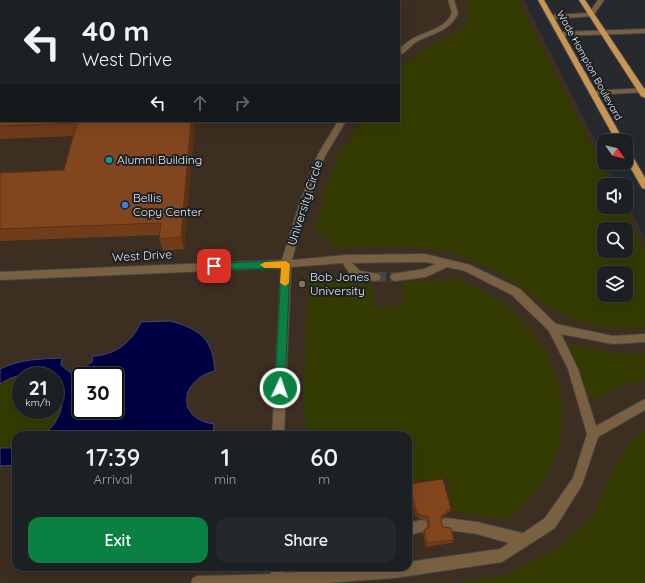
<!DOCTYPE html>
<html lang="en">
<head>
<meta charset="utf-8">
<style>
	body { margin:0; font-family:Quicksand,sans-serif; background:#25282a; color:#f1f3f6; height:100vh; display:flex; flex-direction:column; font-size:15px; white-space:nowrap }
	* { box-sizing:border-box; margin:0 }
	p { font-size:13px; color:#a0a3a5 }
	.icon { flex:none; width:22px; height:22px; fill:none; stroke:currentColor; stroke-width:2; stroke-linecap:round; stroke-linejoin:round }
	.map { position:relative; flex:1; overflow:hidden }
	.panel { position:absolute; left:12px; top:431px; width:400px; height:140px; display:flex; flex-direction:column; background:#1c2022; border-radius:12px; box-shadow:0 4px 16px #0002,0 0 0 1px #3a3e40 }
	.panel>* { flex:none }
	.guide { position:absolute; left:0px; top:0px; width:400px; height:122px; box-shadow:0 4px 16px #0002,0 0 0 1px #3a3e40; background:#1c2022; color:#f1f3f6; overflow:hidden }
	.needle { width:26px; rotate:124deg }
	.buttons { position:absolute; left:597px; top:134px; display:grid; gap:8px }
	.buttons a { display:grid; place-items:center; width:36px; height:36px; border-radius:8px; background:#1c2022; box-shadow:0 4px 16px #0002,0 0 0 1px #3a3e40; font-size:20px }
	.speed { position:absolute; left:12px; top:367px; display:flex; gap:8px; font-size:20px; font-weight:700; text-align:center }
	.speed>* { display:grid; place-content:center; width:52px; height:52px; border-radius:50%; background:#1c2022; box-shadow:0 4px 16px #0002,0 0 0 1px #3a3e40; line-height:1 }
	.speed small { font-size:10px; font-weight:400 }
	.speed .limit { border:2px solid #111; border-radius:6px; background:#fff; color:#111 }
	.pin { position:absolute; display:grid; place-items:center; width:34px; height:34px; color:#fff; margin:-17px; border-radius:8px; box-shadow:0 2px 6px #0006 }
	.me { position:absolute; width:44px; margin:-22px; rotate:3deg; stroke-linejoin:round; filter:drop-shadow(0 0 3px #0008) }
	.turn { display:flex; align-items:center; gap:14px; height:84px; padding:0 16px; font-size:18px }
	.turn .icon { width:52px; height:52px; stroke-width:2.5 }
	.turn b { display:block; font-size:28px; line-height:34px }
	.lanes { display:flex; align-items:center; height:38px; padding:0 16px; background:#0003; justify-content:center; gap:20px; direction:ltr }
	.lanes .off { opacity:.35 }
	.eta { display:flex; justify-content:space-evenly; align-items:center; height:68px; text-align:center }
	.eta b { font-size:24px; font-weight:600; line-height:28px }
	.primary-button { display:flex; gap:8px; margin-top:auto; padding:8px 16px }
	.primary-button a { flex:1; height:46px; border-radius:12px; background:#0b8043; color:#fff; font-size:16px; font-weight:600; line-height:46px; text-align:center }
	.primary-button a+a { background:#25282a; color:#f1f3f6 }
	.map>svg:first-child { display:block }
</style>
</head>
<body>
<div class="map">
<svg width="645" height="583" viewBox="0 0 645 583">
	<rect width="100%" height="100%" fill="#262a2e"/>
	<path fill="#3c2e21" fill-rule="evenodd" d="M0 0H524L604 158V163H607L618 185H604V207H626V201L645 238V583H0ZM1 1H399V121H1ZM604 229H626V251H604ZM604 273H626V295H604ZM21 376H55V410H21ZM81 376H115V410H81ZM16 435H408V567H16Z"/>
	<g fill="#343b00" fill-rule="evenodd">
		<path d="M466 0H518L612 185H604V207H623L645 251V328C614 330 582 325 554 310 530 296 510 277 485 265 434 241 386 246 332 248L331 241 327 240 326 235 315 234 325 190 337 159 361 121H399V71C405 65 411 58 418 54 430 44 465 33 469 19 471 13 468 6 466 0ZM604 229H626V251H604ZM604 273H626V295H604Z"/>
		<polygon points="318,274 357,284 371,284 375,307 403,306 403,282 458,279 477,287 503,303 527,326 545,350 557,377 563,410 559,446 548,474 530,499 505,520 454,511 447,478 408,481 408,435 306,435 304,396 308,284 313,276"/>
		<polygon points="573,345 613,353 645,354 645,380 626,384 597,399 594,399 587,394 581,373 571,351 571,347"/>
		<path d="M29 374 44 376H21V410H55V382C70 400 59 422 44 435H16V448H0V384L15 376Z"/>
		<polygon points="645,432 645,583 456,583 504,576 562,546 593,516 612,473 632,439"/>
	</g>
	<g fill="#000043" stroke="#464676" fill-rule="evenodd">
		<path d="M170 321C200 329 213 339 215 371 180 379 175 419 214 424L213 435H44C59 422 70 400 55 382V376C33 376 21 370 0 384V369C20 359 40 359 62 358L61 365 72 374 92 362 93 356C116 355 132 342 141 322ZM81 376H115V410H81Z"/>
		<polygon points="0,448 16,448 16,465 0,466"/>
	</g>
	<g fill="none" stroke-linecap="round" stroke-linejoin="round">
		<polyline stroke="#43474b" stroke-width="10" stroke-dasharray="10 4.5" stroke-linecap="butt" points="376,277 395,277"/>
		<g stroke="#414549" stroke-width="2">
			<g id="lane">
				<polygon points="645,29 645,33 560,36 557,34 560,32"/>
				<polygon points="645,88 645,92 593,95 589,93 593,91"/>
			</g>
		</g>
		<g stroke="#414549" stroke-width="2">
			<g id="street">
				<path d="M448 0H454L458 13C450 32 432 33 416 42 410 46 406 53 399 55V49C403 46 407 42 412 39 426 31 445 29 452 13Z"/>
				<polygon points="598,0 604,0 593,16 551,19 548,17 551,15 589,13"/>
				<path d="M338 121H346L325 156 306 208 292 260 346 255 425 254 470 265 520 289 556 324 613 336 645 334V342L613 344 561 334 578 369 596 426 645 399V410L598 437 582 485 555 528 502 562 395 578 326 583H191L193 578 198 576 271 574V567H285V573L360 567H408V562L500 549 509 543 477 534 447 530 442 529 441 524 442 519 447 518 477 522 523 533 545 518 573 478 587 434 568 369 549 331 512 295 465 271 447 267 426 277 395 281 392 280 390 277 392 274 424 269 436 264 425 262 352 263 360 271 379 274 381 277 379 280 376 281C360 280 350 278 343 263L291 267 284 435H272L281 268 0 280V272L282 260 298 208 317 156Z"/>
				<polygon points="421,520 426,521 427,526 426,531 408,535 408,523"/>
			</g>
		</g>
		<g stroke="#414549" stroke-width="2">
			<g id="primary">
				<polygon points="538,0 544,0 624,141 616,141"/>
				<polygon points="579,0 585,0 645,90 645,98 641,96"/>
				<polygon points="626,149 629,150 645,178 645,189 642,188 626,160"/>
			</g>
		</g>
		<use href="#lane" fill="#796041" fill-rule="evenodd"/>
		<use href="#street" fill="#796041" fill-rule="evenodd"/>
		<use href="#primary" fill="#c89553" fill-rule="evenodd"/>
	</g>
	<g fill="#703c1a">
		<polygon points="0,94 195,121 184,249 163,251 159,239 160,235 0,241 0,173 64,170 73,136 0,139"/>
		<polygon points="410,484 451,509 450,512 447,513 445,517 441,518 441,521 443,527 454,540 452,543 426,547 423,533 424,530 427,528 427,521 419,519 418,517 416,518 409,488"/>
	</g>
	<g fill="#5b3115">
		<polygon points="202,0 234,0 233,1 202,1"/>
		<polygon points="191,121 195,121 184,249 181,237"/>
		<polygon points="447,513 445,517 441,519 442,515"/>
		<polygon points="417,514 420,514 418,517 416,518"/>
	</g>
	<g fill="#82461e" stroke="#5b3115">
		<polygon points="5,0 50,0 50,1 4,1"/>
		<rect x="95" y="0" width="107" height="1"/>
		<polygon points="1,5 1,46 0,44 0,7"/>
		<polygon points="0,94 1,94 1,121 191,121 181,237 159,239 161,223 0,229 0,173 64,170 77,123 0,126"/>
		<polygon points="443,479 451,509 446,510 447,513 442,515 441,521 443,527 451,528 454,540 427,543 424,530 429,528 429,517 420,515 420,514 417,514 410,484"/>
	</g>
	<polygon fill="#0b8043" stroke="#07532c" points="286,261 290,264 285,388 283,392 280,393 276,392 275,388 281,268 214,270 210,266 214,263"/>
	<polygon fill="#f59e0b" points="286,261 290,264 289,283 285,286 280,283 281,268 265,268 260,265 265,262"/>
	<circle fill="#0f9aa8" stroke="#1c2024" stroke-width="1.5" cx="109" cy="160" r="4"/>
	<circle fill="#3f7fe0" stroke="#1c2024" stroke-width="1.5" cx="125" cy="205" r="4"/>
	<circle fill="#8d6e63" stroke="#1c2024" stroke-width="1.5" cx="302" cy="284" r="4"/>
	<g text-anchor="middle" stroke-width="4" stroke-linejoin="round" paint-order="stroke">
		<g font-size="10" fill="#e8ebee" stroke="#1c2024">
			<text transform="translate(590 65) rotate(61)" y="4">Wade Hampton Boulevard</text>
		</g>
		<g font-size="12" fill="#e8ebee" stroke="#1c2024" text-anchor="start">
			<text x="117" y="164">Alumni Building</text>
			<text x="133" y="202">Bellis<tspan x="133" dy="14">Copy Center</tspan></text>
			<text x="310" y="281">Bob Jones<tspan x="310" dy="14">University</tspan></text>
		</g>
		<g font-size="12" fill="#e8ebee" stroke="#1c2024">
			<text transform="translate(305 203) rotate(-72)" y="4">University Circle</text>
			<text transform="translate(142 256) rotate(-3)" y="4">West Drive</text>
		</g>
	</g>
</svg>
<div class="buttons">
<a><svg class="needle" viewBox="-14 -14 28 28"><path d="M0-13l5 13h-10z" fill="#e53935"/><path d="M0 13l5-13h-10z" fill="#a0a3a5"/></svg></a>
<a><svg class="icon" aria-label="sound" viewBox="0 0 24 24"><path d="M4 9h4l5-4v14l-5-4H4zM17 9q2 3 0 6"/></svg></a>
<a><svg class="icon" aria-label="search" viewBox="0 0 24 24"><circle cx="10" cy="10" r="6"/><path d="M15 15l6 6"/></svg></a>
<a><svg class="icon" aria-label="layers" viewBox="0 0 24 24"><path d="M12 4l9 5-9 5-9-5zM3 14l9 5 9-5"/></svg></a>
</div>
<div class="speed"><div>21<small>km/h</small></div><div class="limit">30</div></div>
<div class="pin" style="left:214px;top:266px;background:#d93025"><svg class="icon" aria-label="arrive" viewBox="0 0 24 24"><path d="M6 21V4h12l-3 4 3 4H6"/></svg></div>
<svg class="me" style="left:280px;top:388px" viewBox="-20 -20 40 40"><circle r="17" fill="#0b8043" stroke="#fff" stroke-width="3"/><path d="M0-11L8 9 0 5-8 9z" fill="#fff"/></svg>
<div class="guide">
<div class="turn"><svg class="icon" aria-label="left" viewBox="0 0 24 24"><path d="M17 20v-9H6M10 6l-5 5 5 5"/></svg><div><b>40 m</b>West Drive</div></div>
<div class="lanes"><svg class="icon" aria-label="left" viewBox="0 0 24 24"><path d="M17 20v-9H6M10 6l-5 5 5 5"/></svg><svg class="icon off" aria-label="ahead" viewBox="0 0 24 24"><path d="M12 20V5M6 11l6-6 6 6"/></svg><svg class="icon off" aria-label="right" viewBox="0 0 24 24"><path d="M7 20v-9h11M14 6l5 5-5 5"/></svg></div>
</div>
<section class="panel">
<div class="eta">
<div><b>17:39</b><p>Arrival</p></div>
<div><b>1</b><p>min</p></div>
<div><b>60</b><p>m</p></div>
</div>
<div class="primary-button"><a>Exit</a><a>Share</a></div>
</section>
</div>
</body>
</html>
